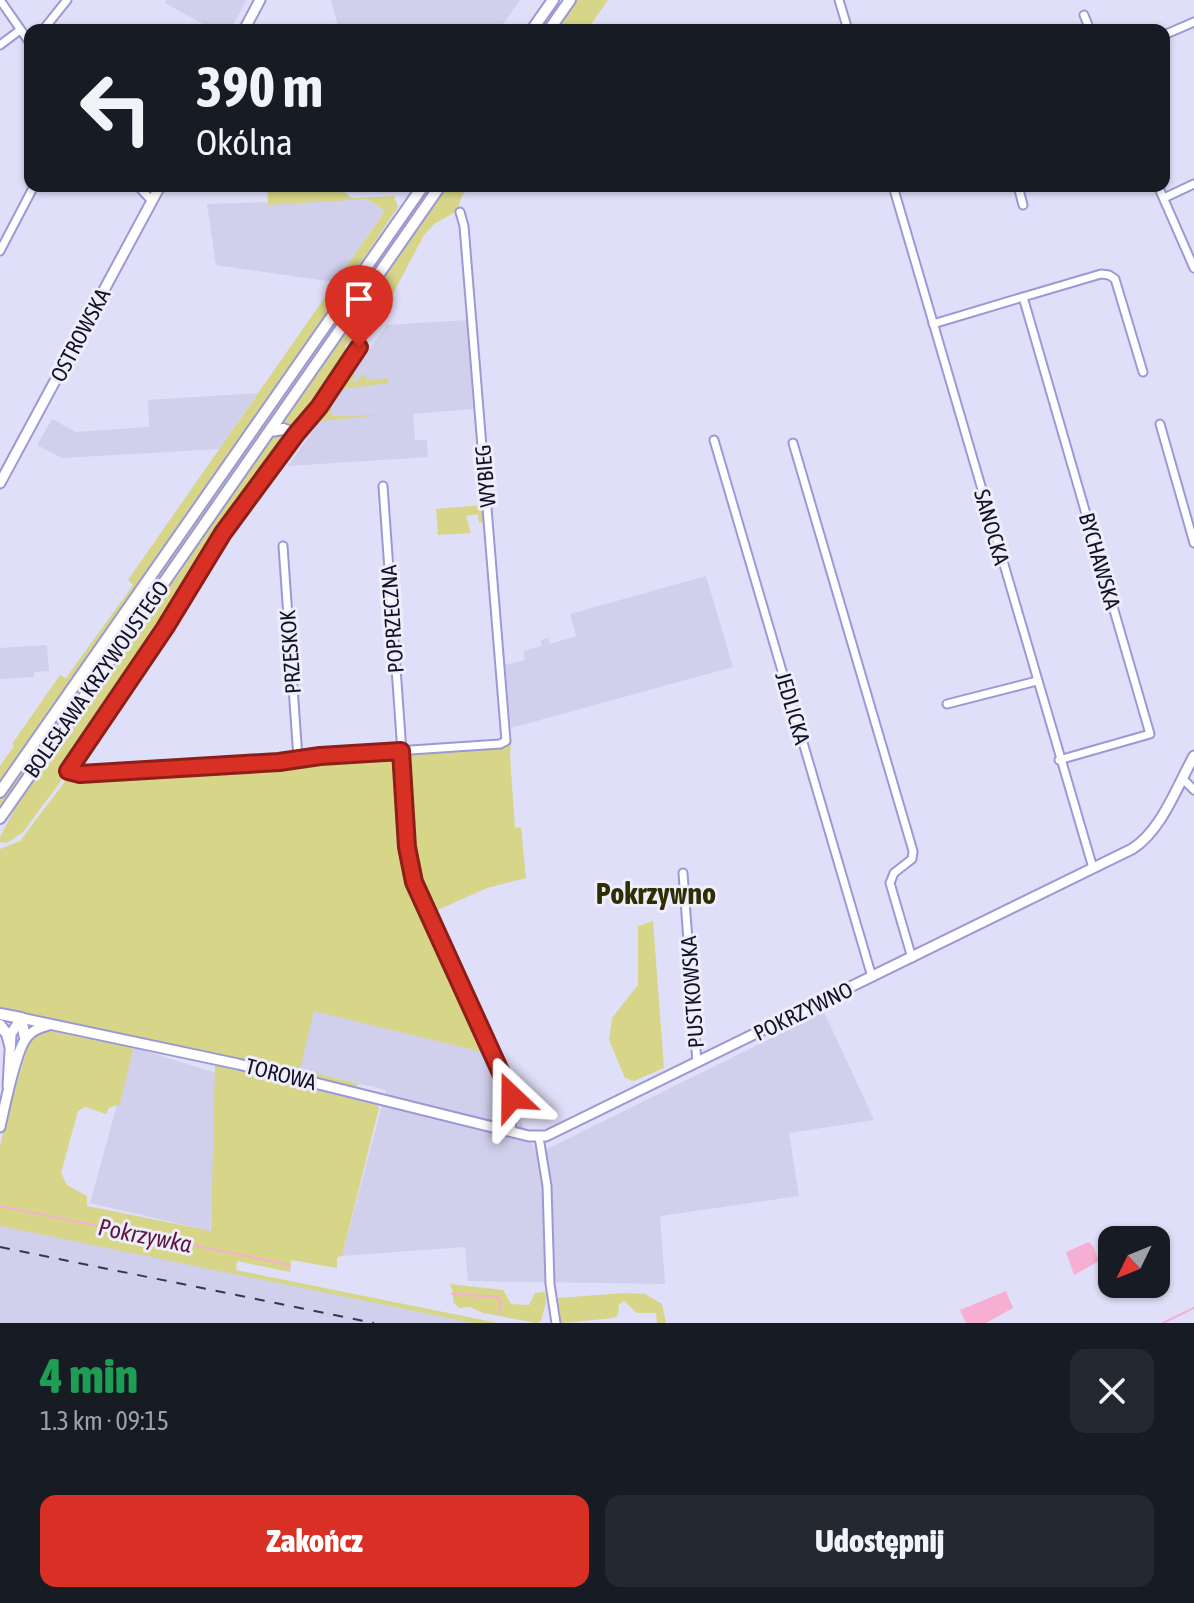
<!DOCTYPE html>
<html lang="pl">
<head>
<meta charset="utf-8">
<style>
	body { margin:0; font-family:"Asap Condensed",sans-serif; background:#242831; color:#f1f3f6; height:100vh; display:flex; flex-direction:column; font-size:30px; white-space:nowrap }
	* { box-sizing:border-box; margin:0 }
	p { font-size:26px; color:#9ea1a6 }
	.icon { flex:none; width:44px; height:44px; fill:none; stroke:currentColor; stroke-width:2; stroke-linecap:round; stroke-linejoin:round }
	.map { position:relative; height:1323px; overflow:hidden }
	.details { display:flex; flex-direction:column; background:#171b24; flex:1 }
	.details>* { flex:none }
	.banner { position:absolute; left:24px; top:24px; width:1146px; height:168px; border-radius:16px; box-shadow:0 2px 6px #0004; background:#171b24; color:#f1f3f6; overflow:hidden }
	.needle { width:52px; rotate:227deg }
	.controls { position:absolute; left:1098px; top:1226px; display:grid; gap:16px }
	.controls a { display:grid; place-items:center; width:72px; height:72px; border-radius:16px; background:#171b24; box-shadow:0 2px 6px #0004; font-size:40px }
	.pin { position:absolute; display:grid; place-items:center; width:68px; height:68px; color:#fff; margin:-82px -34px; border-radius:50% 50% 50% 0; rotate:-45deg; box-shadow:0 0 8px #0007 }
	.pin .icon { rotate:45deg }
	.me { position:absolute; width:88px; margin:-44px; rotate:337deg; stroke-linejoin:round; filter:drop-shadow(0 0 6px #0008) }
	.turn { display:flex; align-items:center; gap:28px; height:168px; padding:0 40px; font-size:36px }
	.turn .icon { width:104px; height:104px; stroke-width:2.5 }
	.turn b { display:block; font-size:56px; line-height:68px }
	.round { display:grid; place-items:center; flex:none; width:84px; height:84px; border-radius:16px; background:#242831 }
	.summary { display:flex; align-items:center; justify-content:space-between; height:136px; padding:0 40px }
	h1 { font-size:48px; font-weight:800; line-height:60px; color:#1e9e55 }
	.primary-button { display:flex; gap:16px; margin-top:auto; padding:16px 40px }
	.primary-button a { flex:1; height:92px; border-radius:16px; background:#d93025; color:#fff; font-size:32px; font-weight:800; line-height:92px; text-align:center }
	.primary-button a+a { background:#242831; color:#f1f3f6 }
	.map>svg:first-child { display:block }
</style>
</head>
<body>
<div class="map">
<svg width="1194" height="1323" viewBox="0 0 1194 1323">
	<rect width="100%" height="100%" fill="#e0dff9"/>
	<g fill="#d0cfec">
		<polygon points="167,0 244,0 246,1 230,30 214,30 165,3"/>
		<polygon points="331,0 520,0 499,30 339,30"/>
		<polygon points="367,199 385,211 335,282 216,265 207,204"/>
		<polygon points="467,320 473,409 413,414 415,440 427,440 428,457 288,466 387,325"/>
		<polygon points="258,393 219,449 62,458 37,445 52,419 76,432 149,427 148,400"/>
		<polygon points="706,576 733,667 511,728 505,665 525,660 523,651 542,646 541,640 548,638 550,644 576,636 570,614"/>
		<polygon points="47,645 49,671 34,672 34,677 0,679 0,648"/>
		<polygon points="28,1006 314,1010 486,1053 537,1154 824,1012 874,1120 789,1133 799,1196 660,1216 665,1284 468,1281 465,1247 342,1256 386,1090"/>
		<polygon points="133,1047 219,1074 210,1231 90,1203"/>
		<polygon points="0,1224 474,1323 0,1323"/>
	</g>
	<g fill="#d7d588">
		<polygon points="577,0 608,0 587,30 556,30"/>
		<polygon points="267,186 346,186 343,191 352,198 394,196 398,207 297,358 0,780 0,766 14,746 12,744 60,675 66,678 133,585 128,580 385,211 367,199 268,205"/>
		<polygon points="428,186 435,186 0,811 0,798"/>
		<polygon points="447,186 469,186 462,196 457,211 434,224 424,235 388,303 364,336 358,333 345,346 349,358 318,405 297,428 278,426"/>
		<polygon points="351,372 356,375 352,380 356,383 362,375 366,375 367,380 388,378 388,383 342,389 332,403 332,416 383,415 320,421 317,414 344,376"/>
		<polygon points="280,432 287,434 288,442 227,521 167,620 61,781 23,832 7,843 0,842 0,837 24,791 271,438"/>
		<polygon points="482,505 484,522 479,523 478,514 466,516 471,533 438,535 436,509"/>
		<polygon points="511,742 510,755 515,828 521,827 526,878 487,888 431,913 412,866 406,756 409,753 505,745"/>
		<polygon points="391,752 400,759 405,847 410,876 490,1058 486,1053 314,1011 300,1069 359,1084 353,1089 0,1010 0,849 20,841 66,780 86,776"/>
		<polygon points="653,921 664,1068 634,1081 625,1078 609,1040 612,1018 638,985 638,926"/>
		<polygon points="49,1030 130,1046 133,1050 120,1104 109,1108 106,1114 85,1107 78,1111 61,1173 67,1185 87,1196 87,1206 211,1231 215,1065 377,1105 379,1108 342,1256 337,1257 337,1268 291,1260 290,1272 237,1261 236,1270 498,1323 473,1323 0,1226 0,1146 8,1112 29,1043 38,1034"/>
		<polygon points="450,1284 503,1290 511,1304 529,1305 535,1293 545,1292 546,1302 541,1321 536,1323 483,1313 470,1307 459,1308 453,1302 453,1293"/>
		<polygon points="623,1293 645,1294 662,1304 666,1323 657,1323 656,1313 637,1313 624,1301 619,1304 618,1315 614,1318 562,1323 560,1320 558,1298"/>
	</g>
	<g fill="#f6aed3">
		<polygon points="1089,1242 1093,1246 1099,1261 1074,1275 1066,1252"/>
		<polygon points="1006,1291 1013,1308 986,1323 966,1323 960,1310"/>
	</g>
	<g fill="none" stroke-linecap="round" stroke-linejoin="round">
		<g stroke="#f6aed3" stroke-width="2">
			<polyline points="0,1206 290,1265"/>
			<polyline points="452,1294 498,1297 501,1303 499,1313"/>
			<polyline points="1163,1323 1194,1308"/>
		</g>
		<g stroke="#9d98d5" stroke-width="11">
			<g id="minor">
				<polyline points="0,0 30,43"/>
				<polyline points="839,0 848,30"/>
				<polyline points="1084,15 1090,30"/>
				<polyline points="43,30 67,0"/>
				<polyline points="1164,35 1194,22"/>
				<polyline points="0,45 20,30"/>
				<polyline points="138,186 152,201"/>
				<polyline points="893,186 1093,868"/>
				<polyline points="1018,186 1023,205"/>
				<polyline points="1158,186 1194,268"/>
				<polyline points="1164,198 1194,184"/>
				<polyline points="0,251 34,186"/>
				<polyline points="1023,297 1101,274 1109,275 1115,279 1143,372"/>
				<polyline points="933,324 1023,297 1150,734 1059,760"/>
				<polyline points="359,347 319,407 296,434 223,533 165,628 68,771 80,774 279,762 307,757 500,744 506,741 464,226 460,212"/>
				<polyline points="1160,424 1194,543"/>
				<polyline points="714,440 872,977"/>
				<polyline points="793,443 913,851 912,859 894,873 890,883 912,958"/>
				<polyline points="383,486 410,864 418,892 510,1088 513,1106 511,1131"/>
				<polyline points="283,546 298,758"/>
				<polyline points="947,704 1037,681"/>
				<polyline points="1182,778 1194,790"/>
				<polyline points="683,873 697,1063"/>
				<polyline points="539,1137 547,1186 550,1284 556,1323"/>
			</g>
		</g>
		<g stroke="#9d98d5" stroke-width="13">
			<g id="tertiary">
				<polyline points="244,30 260,0"/>
				<polyline points="0,483 160,186"/>
				<path d="M8 1086 11 1034 21 1018 238 1064 529 1136H546L1132 849C1162 830 1177 786 1194 756"/>
				<path d="M0 1127C4 1109 16 1049 27 1037 32 1030 41 1027 49 1025"/>
			</g>
		</g>
		<g stroke="#9d98d5" stroke-width="14">
			<g id="secondary">
				<polyline points="532,30 553,0"/>
				<polyline points="549,30 570,0"/>
				<polyline points="270,431 283,429 296,434"/>
				<polyline points="0,792 423,186"/>
				<polyline points="0,818 440,186"/>
				<polyline points="0,1014 21,1018 25,1038"/>
				<polyline points="0,1025 7,1034 10,1045"/>
			</g>
		</g>
		<use href="#minor" stroke="#fff" stroke-width="7"/>
		<use href="#tertiary" stroke="#fff" stroke-width="9"/>
		<use href="#secondary" stroke="#fff" stroke-width="10"/>
		<polyline stroke="#38354c" stroke-width="2" stroke-dasharray="10 10" stroke-linecap="butt" points="0,1247 374,1323"/>
	</g>
	<g fill="none" stroke-linecap="round" stroke-linejoin="round">
		<g stroke="#8d1f18" stroke-width="20">
			<polyline id="route" points="359,347 319,407 296,434 223,533 165,628 68,771 80,774 279,762 320,756 401,751 407,847 414,882 512,1097"/>
		</g>
		<use href="#route" stroke="#d93025" stroke-width="14"/>
	</g>
	<g text-anchor="middle" stroke-width="6" stroke-linejoin="round" paint-order="stroke">
		<g font-size="22" fill="#141127" stroke="#eeeefb">
			<text transform="translate(80 335) rotate(-62)" y="8">OSTROWSKA</text>
			<text transform="translate(485 476) rotate(-95)" y="8">WYBIEG</text>
			<text transform="translate(992 527) rotate(74)" y="8">SANOCKA</text>
			<text transform="translate(1100 561) rotate(74)" y="8">BYCHAWSKA</text>
			<text transform="translate(392 619) rotate(-94)" y="8">POPRZECZNA</text>
			<text transform="translate(290 652) rotate(-94)" y="8">PRZESKOK</text>
			<text transform="translate(96 679) rotate(-55)" y="8">BOLESŁAWA KRZYWOUSTEGO</text>
			<text transform="translate(793 708) rotate(74)" y="8">JEDLICKA</text>
			<text transform="translate(692 992) rotate(-94)" y="8">PUSTKOWSKA</text>
			<text transform="translate(803 1011) rotate(-26)" y="8">POKRZYWNO</text>
			<text transform="translate(281 1074) rotate(14)" y="8">TOROWA</text>
		</g>
		<g font-size="24" font-style="italic" fill="#5e1642" stroke="#eeeefb">
			<text transform="translate(145 1236) rotate(11)" y="8">Pokrzywka</text>
		</g>
		<g font-size="30" font-weight="bold" fill="#2f2d02" stroke="#eeeefb">
			<text x="656" y="904">Pokrzywno</text>
		</g>
	</g>
</svg>
<div class="controls">
<a><svg class="needle" viewBox="-14 -14 28 28"><path d="M0-13l5 13h-10z" fill="#e53935"/><path d="M0 13l5-13h-10z" fill="#9ea1a6"/></svg></a>
</div>
<div class="pin" style="left:359px;top:347px;background:#d93025"><svg class="icon" aria-label="arrive" viewBox="0 0 24 24"><path d="M6 21V4h12l-3 4 3 4H6"/></svg></div>
<svg class="me" style="left:512px;top:1097px" viewBox="-20 -20 40 40"><path d="M0-17L14 15 0 8-14 15z" fill="#d93025" stroke="#fff" stroke-width="4"/></svg>
<div class="banner">
<div class="turn"><svg class="icon" aria-label="left" viewBox="0 0 24 24"><path d="M17 20v-9H6M10 6l-5 5 5 5"/></svg><div><b>390 m</b>Okólna</div></div>
</div>
</div>
<section class="details">
<div class="summary"><div><h1>4 min</h1><p>1.3 km · 09:15</p></div><a class="round"><svg class="icon" aria-label="close" viewBox="0 0 24 24"><path d="M6 6l12 12M18 6L6 18"/></svg></a></div>
<div class="primary-button"><a>Zakończ</a><a>Udostępnij</a></div>
</section>
</body>
</html>
